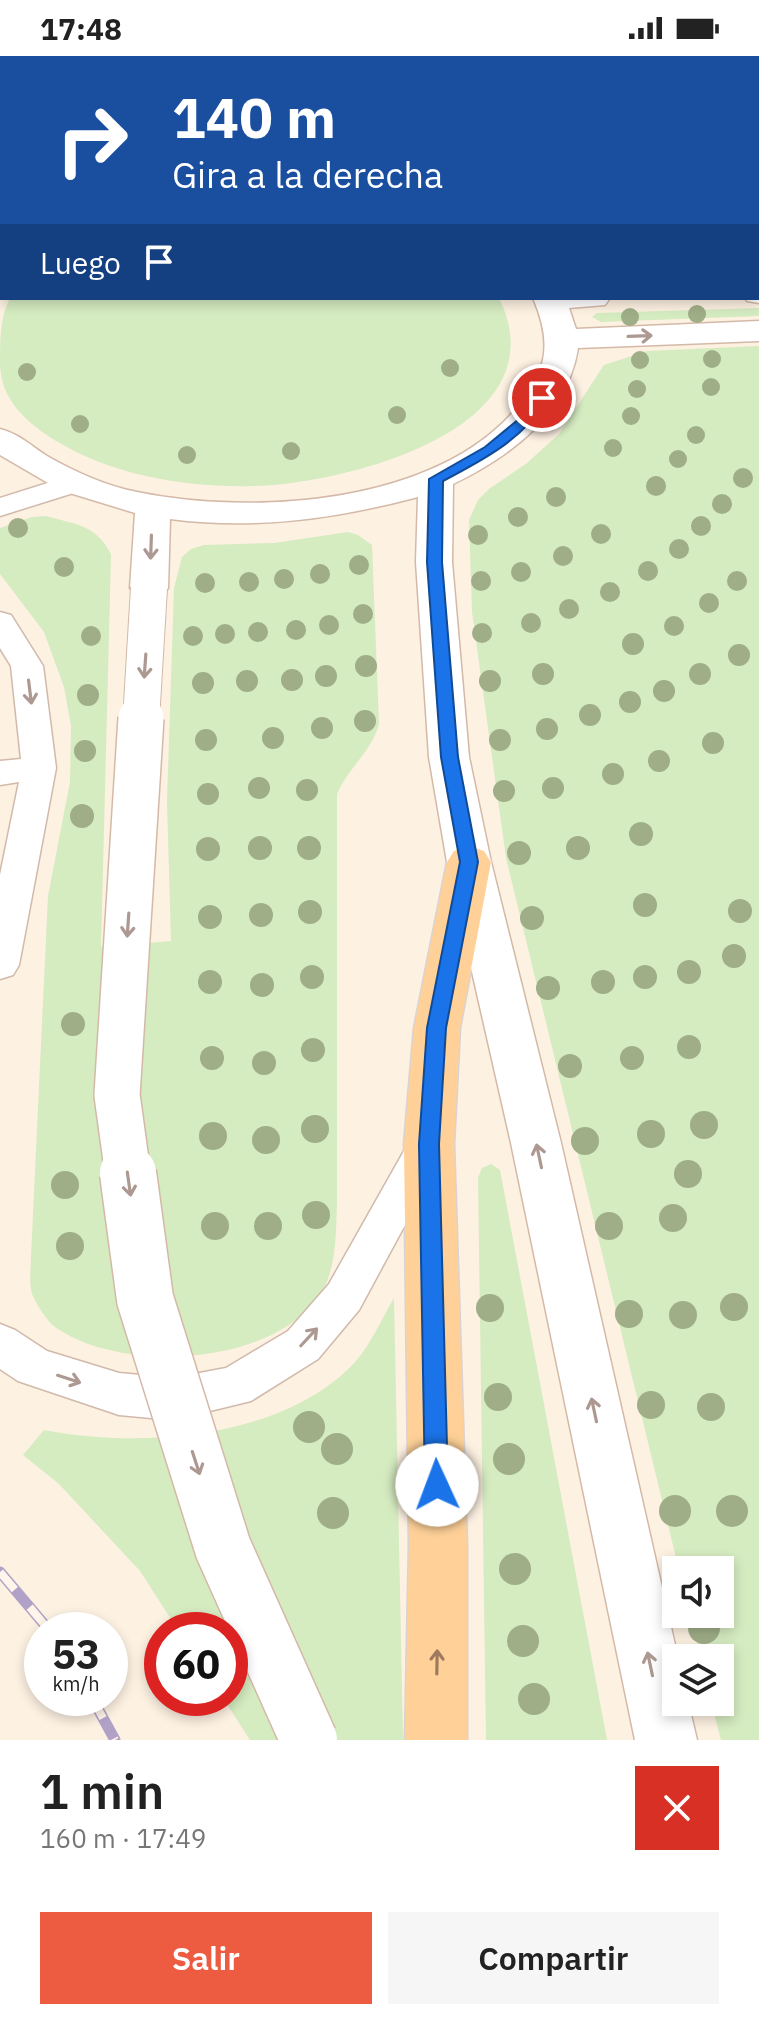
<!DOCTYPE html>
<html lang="es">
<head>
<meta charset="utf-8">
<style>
	body { margin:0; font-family:"IBM Plex Sans",sans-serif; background:#f6f6f6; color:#222; height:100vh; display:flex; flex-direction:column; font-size:30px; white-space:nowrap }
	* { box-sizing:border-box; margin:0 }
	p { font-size:26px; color:#767676 }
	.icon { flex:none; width:44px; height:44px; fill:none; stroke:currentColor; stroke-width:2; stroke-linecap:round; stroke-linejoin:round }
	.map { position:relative; height:1684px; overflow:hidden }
	.details { display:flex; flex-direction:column; background:#fff; flex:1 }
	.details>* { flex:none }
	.hud { position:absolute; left:0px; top:0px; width:760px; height:244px; box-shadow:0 4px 12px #0003; background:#1a4fa0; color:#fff; overflow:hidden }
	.tools { position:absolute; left:662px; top:1500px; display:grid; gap:16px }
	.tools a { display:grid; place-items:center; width:72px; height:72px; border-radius:0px; background:#fff; box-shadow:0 4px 12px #0003; font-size:40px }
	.speed { position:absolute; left:24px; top:1556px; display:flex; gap:16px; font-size:40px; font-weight:700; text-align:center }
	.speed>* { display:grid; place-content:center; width:104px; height:104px; border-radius:50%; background:#fff; box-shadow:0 4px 12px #0003; line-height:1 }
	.speed small { font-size:20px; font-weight:400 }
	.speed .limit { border:12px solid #d22; background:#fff; color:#111 }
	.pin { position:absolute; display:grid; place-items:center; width:68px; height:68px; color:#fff; margin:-34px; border:4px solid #fff; border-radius:50%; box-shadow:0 2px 8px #0007 }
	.me { position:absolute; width:88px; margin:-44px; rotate:358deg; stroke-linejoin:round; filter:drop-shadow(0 0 6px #0008) }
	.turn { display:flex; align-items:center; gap:28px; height:168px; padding:0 40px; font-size:36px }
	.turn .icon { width:104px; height:104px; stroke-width:2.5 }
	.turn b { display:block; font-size:56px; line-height:68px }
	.then { display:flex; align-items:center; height:76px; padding:0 40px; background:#0003; gap:16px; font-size:30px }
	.round { display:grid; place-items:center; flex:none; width:84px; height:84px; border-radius:0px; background:#f6f6f6 }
	.head { display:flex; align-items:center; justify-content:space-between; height:136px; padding:0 40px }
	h1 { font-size:48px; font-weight:600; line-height:60px }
	.action { display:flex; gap:16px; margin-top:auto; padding:16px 40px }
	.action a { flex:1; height:92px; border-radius:0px; background:#ed5b41; color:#fff; font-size:32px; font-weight:600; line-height:92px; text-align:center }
	.action a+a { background:#f6f6f6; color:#222 }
	.status { display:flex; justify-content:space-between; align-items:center; height:56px; padding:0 40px; background:#fff; direction:ltr }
	.status svg { height:22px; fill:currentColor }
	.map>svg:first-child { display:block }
</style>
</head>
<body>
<div class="status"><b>17:48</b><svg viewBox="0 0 49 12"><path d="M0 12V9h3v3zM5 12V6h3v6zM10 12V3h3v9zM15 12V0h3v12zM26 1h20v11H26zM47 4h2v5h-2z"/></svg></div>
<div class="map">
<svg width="759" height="1684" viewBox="0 0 759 1684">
	<rect width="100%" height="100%" fill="#fdf1e2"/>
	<g fill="#d5ebc0">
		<path d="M10 242H499C563 373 346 427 255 430 188 432 114 420 56 385 26 366 0 344 0 306 0 284 0 261 10 242Z"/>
		<polygon points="759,252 759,260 601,266 592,261 597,257"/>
		<polygon points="759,290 759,1684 721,1684 711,1646 720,1646 720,1602 701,1602 690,1558 720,1558 720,1514 679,1514 506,802 472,556 469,464 478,444 489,433 527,407 559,378 604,309 647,295"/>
		<path d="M46 460C77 469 95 468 111 498L101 891 171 885 167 746 174 532 182 501 191 493 204 489 274 487 348 476 358 479 372 489 379 668C372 695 348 712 337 738V1144C336 1172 337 1208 323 1234 279 1310 122 1319 55 1271 48 1266 38 1251 34 1242 28 1231 31 1212 31 1200L48 840 70 726 71 670 64 631 44 576 0 518V472L32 461Z"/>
		<polygon points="491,1108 500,1114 607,1684 486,1684 478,1122 482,1112"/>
		<path d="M394 1242 403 1684H250L223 1642H230V1574H178L140 1515 59 1428 23 1399 44 1374C140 1393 285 1383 356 1305 371 1288 382 1262 394 1242Z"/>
	</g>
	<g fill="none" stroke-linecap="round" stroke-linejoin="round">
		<g stroke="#d1b9ab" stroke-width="3">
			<g id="lane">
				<rect x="239" y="0" width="22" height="2"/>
				<rect x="0" y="15" width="2" height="14"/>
				<polygon points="73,419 83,422 87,428 83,434 0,460 0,442"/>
				<polygon points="0,556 11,559 43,610 56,712 19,909 13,919 0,923 0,819 19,726 0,729 0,705 21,703 11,610 0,592"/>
				<polygon points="427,1074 441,1079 447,1091 359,1254 318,1303 251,1345 173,1364 119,1359 18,1325 0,1313 0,1268 15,1274 47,1295 119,1317 173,1322 226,1312 288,1275 329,1228 413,1079"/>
			</g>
		</g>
		<g stroke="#d4b9a8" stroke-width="3">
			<g id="secondary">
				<polygon points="0,202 2,202 0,222"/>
				<polygon points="759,229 759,247 747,245 745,242 758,242"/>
				<path d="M533 242H610L605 249 569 252 576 273 759 265V285L578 292C568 358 509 401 453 428L452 506 469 701 491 806 561 1087 678 1602 676 1646H688L697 1684H635L511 1087 447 806 429 701 416 506 418 441C335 463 255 474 170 463L168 532 162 540 149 544 136 540 130 532 135 457 60 434 0 399V373C18 377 31 390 47 400 75 416 106 430 137 436 253 460 439 449 519 349 549 313 551 284 533 242Z"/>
			</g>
		</g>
		<g stroke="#dbd3cf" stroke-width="3">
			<polygon id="primary" points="469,790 484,795 491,806 460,972 454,1088 467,1489 467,1684 405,1684 409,1489 404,1088 414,972 447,806 454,795"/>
		</g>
		<use href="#lane" fill="#fff" fill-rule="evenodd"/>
		<use href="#secondary" fill="#fff" fill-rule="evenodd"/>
		<use href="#primary" fill="#ffd198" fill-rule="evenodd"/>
		<g stroke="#b2a1c7" stroke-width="11">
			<g id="rail">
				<polyline points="0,1516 49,1574"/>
				<polyline points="92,1642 115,1684"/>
			</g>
		</g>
		<use href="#rail" stroke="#fff5ea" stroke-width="8" stroke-dasharray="23" stroke-linecap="butt"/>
		<g stroke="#d4b9a8" stroke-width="38" stroke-linecap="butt">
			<polyline id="secondary-bridge-far2" points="141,664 149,532"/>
		</g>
		<g stroke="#d4b9a8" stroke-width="48" stroke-linecap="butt">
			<polyline id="secondary-bridge-far1" points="128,1119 117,1039 141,662"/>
		</g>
		<g stroke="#d4b9a8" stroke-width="59" stroke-linecap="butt">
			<polyline id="secondary-bridge" points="128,1117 145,1243 223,1492 309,1684"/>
		</g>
		<use href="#secondary-bridge-far2" stroke="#fff" stroke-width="36"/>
		<use href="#secondary-bridge-far1" stroke="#fff" stroke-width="45"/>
		<use href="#secondary-bridge" stroke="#fff" stroke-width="56"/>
	</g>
	<g fill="#9fae87">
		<circle cx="697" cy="258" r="9"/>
		<circle cx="630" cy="261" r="9"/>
		<circle cx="712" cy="303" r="9"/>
		<circle cx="640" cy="304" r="9"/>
		<circle cx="450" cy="312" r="9"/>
		<circle cx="27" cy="316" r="9"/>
		<circle cx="711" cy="331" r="9"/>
		<circle cx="637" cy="333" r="9"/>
		<circle cx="397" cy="359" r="9"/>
		<circle cx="631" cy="360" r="9"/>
		<circle cx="80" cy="368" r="9"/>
		<circle cx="696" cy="379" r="9"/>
		<circle cx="613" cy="392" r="9"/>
		<circle cx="291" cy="395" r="9"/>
		<circle cx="187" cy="399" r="9"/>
		<circle cx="678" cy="403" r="9"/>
		<circle cx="743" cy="422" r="10"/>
		<circle cx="656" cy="430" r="10"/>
		<circle cx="556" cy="441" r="10"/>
		<circle cx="722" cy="448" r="10"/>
		<circle cx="518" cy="461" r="10"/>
		<circle cx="701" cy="470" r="10"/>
		<circle cx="18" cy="472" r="10"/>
		<circle cx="601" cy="478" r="10"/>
		<circle cx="478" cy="479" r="10"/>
		<circle cx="679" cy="493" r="10"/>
		<circle cx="563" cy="500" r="10"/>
		<circle cx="359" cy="509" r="10"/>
		<circle cx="64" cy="511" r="10"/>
		<circle cx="648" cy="515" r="10"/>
		<circle cx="521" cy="516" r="10"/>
		<circle cx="320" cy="518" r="10"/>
		<circle cx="284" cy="523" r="10"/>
		<circle cx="481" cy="525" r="10"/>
		<circle cx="737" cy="525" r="10"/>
		<circle cx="249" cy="526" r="10"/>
		<circle cx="205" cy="527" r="10"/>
		<circle cx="610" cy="536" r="10"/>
		<circle cx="709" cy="547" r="10"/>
		<circle cx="569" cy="553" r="10"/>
		<circle cx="363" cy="558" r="10"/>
		<circle cx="531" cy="567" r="10"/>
		<circle cx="329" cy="569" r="10"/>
		<circle cx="674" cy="570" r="10"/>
		<circle cx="296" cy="574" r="10"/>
		<circle cx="258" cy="576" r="10"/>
		<circle cx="482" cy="577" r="10"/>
		<circle cx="225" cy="578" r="10"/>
		<circle cx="91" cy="580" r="10"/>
		<circle cx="193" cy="580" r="10"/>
		<circle cx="633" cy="588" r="11"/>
		<circle cx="739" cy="599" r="11"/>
		<circle cx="366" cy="610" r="11"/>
		<circle cx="543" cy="618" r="11"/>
		<circle cx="700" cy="618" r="11"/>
		<circle cx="326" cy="620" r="11"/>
		<circle cx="292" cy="624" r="11"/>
		<circle cx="247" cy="625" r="11"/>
		<circle cx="490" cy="625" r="11"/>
		<circle cx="203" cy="627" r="11"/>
		<circle cx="664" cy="635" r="11"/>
		<circle cx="88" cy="639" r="11"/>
		<circle cx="630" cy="646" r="11"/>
		<circle cx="590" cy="659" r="11"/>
		<circle cx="365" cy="665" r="11"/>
		<circle cx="322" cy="672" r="11"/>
		<circle cx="547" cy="673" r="11"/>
		<circle cx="273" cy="682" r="11"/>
		<circle cx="206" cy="684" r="11"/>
		<circle cx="500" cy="684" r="11"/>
		<circle cx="713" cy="687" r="11"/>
		<circle cx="85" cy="695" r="11"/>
		<circle cx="659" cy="705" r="11"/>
		<circle cx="613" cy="718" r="11"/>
		<circle cx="259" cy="732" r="11"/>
		<circle cx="553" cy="732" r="11"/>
		<circle cx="307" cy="734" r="11"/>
		<circle cx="504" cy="735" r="11"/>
		<circle cx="208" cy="738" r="11"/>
		<circle cx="82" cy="760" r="12"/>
		<circle cx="641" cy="778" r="12"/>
		<circle cx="260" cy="792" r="12"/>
		<circle cx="309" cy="792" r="12"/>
		<circle cx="578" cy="792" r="12"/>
		<circle cx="208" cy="793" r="12"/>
		<circle cx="519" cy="797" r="12"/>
		<circle cx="645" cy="849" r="12"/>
		<circle cx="740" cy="855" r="12"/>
		<circle cx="310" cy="856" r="12"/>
		<circle cx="261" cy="859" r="12"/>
		<circle cx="210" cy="861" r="12"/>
		<circle cx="532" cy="862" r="12"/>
		<circle cx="734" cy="900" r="12"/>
		<circle cx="689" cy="916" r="12"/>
		<circle cx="312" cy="921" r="12"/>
		<circle cx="645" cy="921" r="12"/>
		<circle cx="210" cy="926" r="12"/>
		<circle cx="603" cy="926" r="12"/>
		<circle cx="262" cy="929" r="12"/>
		<circle cx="548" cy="932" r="12"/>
		<circle cx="73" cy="968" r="12"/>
		<circle cx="689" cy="991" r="12"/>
		<circle cx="313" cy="994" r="12"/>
		<circle cx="212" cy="1002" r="12"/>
		<circle cx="632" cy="1002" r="12"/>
		<circle cx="264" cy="1007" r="12"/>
		<circle cx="570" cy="1010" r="12"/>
		<circle cx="704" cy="1069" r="14"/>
		<circle cx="315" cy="1073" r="14"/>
		<circle cx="651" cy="1078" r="14"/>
		<circle cx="213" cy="1080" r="14"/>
		<circle cx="266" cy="1084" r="14"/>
		<circle cx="585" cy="1085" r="14"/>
		<circle cx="688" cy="1118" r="14"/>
		<circle cx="65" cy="1129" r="14"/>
		<circle cx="316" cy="1159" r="14"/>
		<circle cx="673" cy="1162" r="14"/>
		<circle cx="215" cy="1170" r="14"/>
		<circle cx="268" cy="1170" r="14"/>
		<circle cx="609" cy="1170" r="14"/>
		<circle cx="70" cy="1190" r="14"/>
		<circle cx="734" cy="1251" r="14"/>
		<circle cx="490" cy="1252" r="14"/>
		<circle cx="629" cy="1258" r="14"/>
		<circle cx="683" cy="1259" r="14"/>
		<circle cx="498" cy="1341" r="14"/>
		<circle cx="651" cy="1349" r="14"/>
		<circle cx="711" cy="1351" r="14"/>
		<circle cx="309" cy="1371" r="16"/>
		<circle cx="337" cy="1393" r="16"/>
		<circle cx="509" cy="1403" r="16"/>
		<circle cx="675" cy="1455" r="16"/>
		<circle cx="732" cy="1455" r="16"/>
		<circle cx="333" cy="1457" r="16"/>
		<circle cx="515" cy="1513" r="16"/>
		<circle cx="704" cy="1572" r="16"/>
		<circle cx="523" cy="1585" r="16"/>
		<circle cx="534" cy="1643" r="16"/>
	</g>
	<defs><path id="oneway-shaft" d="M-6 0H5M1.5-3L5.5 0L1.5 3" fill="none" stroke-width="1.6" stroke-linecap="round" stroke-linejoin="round" transform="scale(2)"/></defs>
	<g stroke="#ad9991">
		<use href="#oneway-shaft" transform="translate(640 280) rotate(-2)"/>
		<use href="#oneway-shaft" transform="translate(151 491) rotate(92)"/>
		<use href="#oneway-shaft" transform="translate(145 610) rotate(94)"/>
		<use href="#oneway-shaft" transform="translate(30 636) rotate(83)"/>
		<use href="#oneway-shaft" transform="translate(128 869) rotate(94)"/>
		<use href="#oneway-shaft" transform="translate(539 1100) rotate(-102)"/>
		<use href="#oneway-shaft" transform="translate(129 1128) rotate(82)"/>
		<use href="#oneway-shaft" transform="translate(309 1281) rotate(-47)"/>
		<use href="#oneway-shaft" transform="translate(69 1323) rotate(18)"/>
		<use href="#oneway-shaft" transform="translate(594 1354) rotate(-102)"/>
		<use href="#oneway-shaft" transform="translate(196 1407) rotate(72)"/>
		<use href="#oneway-shaft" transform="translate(650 1608) rotate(-102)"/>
	</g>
	<use stroke="#9f7a5f" href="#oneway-shaft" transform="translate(437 1606) rotate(-89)"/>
	<path fill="#1a73e8" stroke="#114b97" stroke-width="2" d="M542 338 549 342C523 383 485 403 443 425L442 506 458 701 478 806 446 972 439 1088 448 1429 445 1437 437 1440 428 1437 425 1429 419 1088 427 972 460 806 441 701 427 506 429 423 485 391 525 358 537 339Z"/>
</svg>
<div class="tools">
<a><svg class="icon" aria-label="sound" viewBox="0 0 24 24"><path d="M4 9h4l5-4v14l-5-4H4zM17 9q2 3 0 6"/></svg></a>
<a><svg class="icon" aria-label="layers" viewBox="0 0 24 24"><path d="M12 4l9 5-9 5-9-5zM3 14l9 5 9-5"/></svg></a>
</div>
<div class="speed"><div>53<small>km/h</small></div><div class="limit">60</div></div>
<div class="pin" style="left:542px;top:342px;background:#d93025"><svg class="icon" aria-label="arrive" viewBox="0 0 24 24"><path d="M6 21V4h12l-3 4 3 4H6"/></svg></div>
<svg class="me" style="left:437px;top:1429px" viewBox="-20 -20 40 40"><circle r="19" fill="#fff"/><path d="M0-13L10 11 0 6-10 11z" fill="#1a73e8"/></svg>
<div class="hud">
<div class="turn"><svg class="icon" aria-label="right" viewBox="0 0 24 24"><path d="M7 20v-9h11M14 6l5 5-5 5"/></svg><div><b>140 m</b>Gira a la derecha</div></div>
<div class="then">Luego<svg class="icon" aria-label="arrive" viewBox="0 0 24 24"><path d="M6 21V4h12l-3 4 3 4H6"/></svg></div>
</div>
</div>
<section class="details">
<div class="head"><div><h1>1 min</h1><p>160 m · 17:49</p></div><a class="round" style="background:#d93025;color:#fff"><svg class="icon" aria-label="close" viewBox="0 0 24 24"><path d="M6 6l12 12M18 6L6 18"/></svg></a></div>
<div class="action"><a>Salir</a><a>Compartir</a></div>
</section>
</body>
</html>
